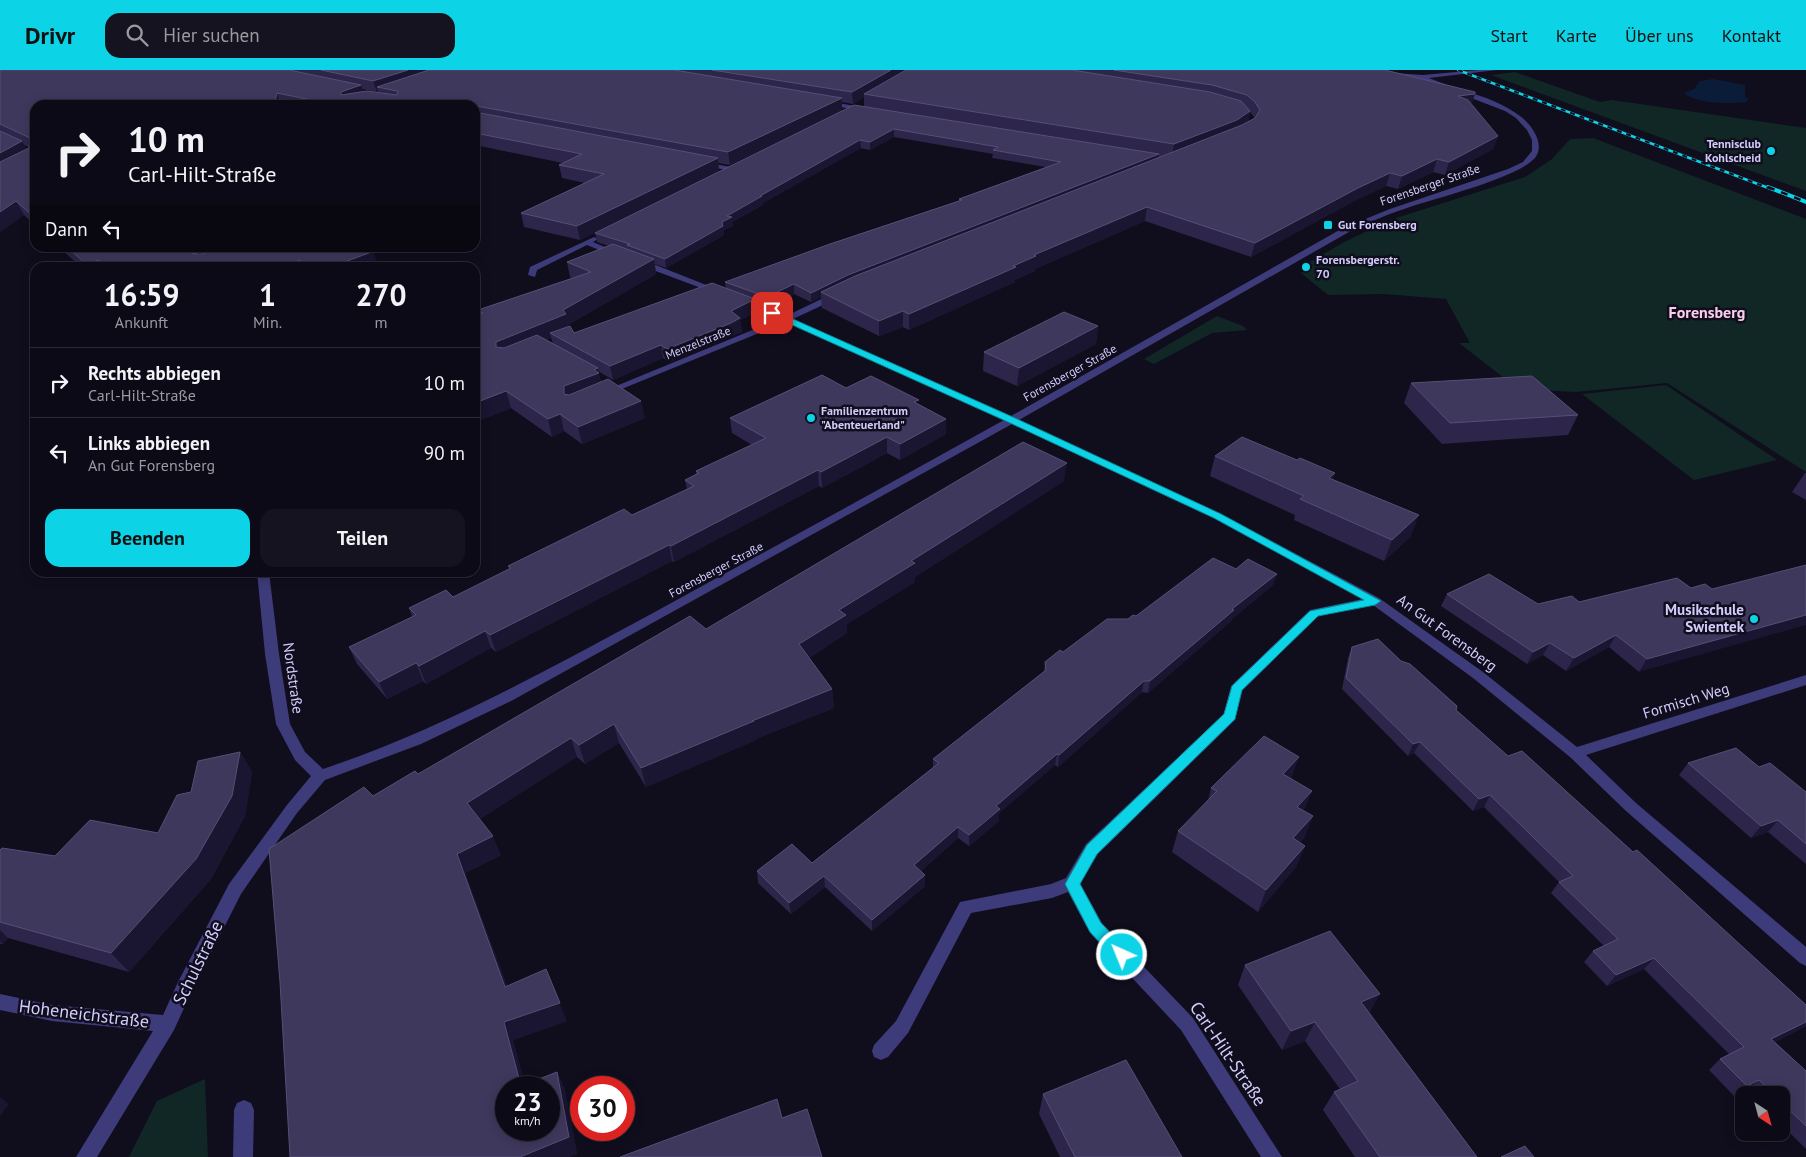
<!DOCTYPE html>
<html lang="de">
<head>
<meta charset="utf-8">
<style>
	body { margin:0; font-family:"PT Sans",sans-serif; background:#15131f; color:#f1f3f6; height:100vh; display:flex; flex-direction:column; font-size:19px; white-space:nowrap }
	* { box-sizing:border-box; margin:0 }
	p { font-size:16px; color:#9a9aa1 }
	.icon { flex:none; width:28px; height:28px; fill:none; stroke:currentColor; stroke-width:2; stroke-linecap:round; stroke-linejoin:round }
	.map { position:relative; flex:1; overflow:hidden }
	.sheet { position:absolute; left:30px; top:192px; width:450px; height:315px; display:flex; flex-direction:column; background:#0c0a16; border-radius:15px; box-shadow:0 2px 12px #0003,0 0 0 1px #2c2b35 }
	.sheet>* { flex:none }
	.guide { position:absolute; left:30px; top:30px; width:450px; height:152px; border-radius:15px; box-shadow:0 2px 12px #0003,0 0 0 1px #2c2b35; background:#0c0a16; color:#f1f3f6; overflow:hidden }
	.needle { width:32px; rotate:144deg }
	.buttons { position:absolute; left:1735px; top:1016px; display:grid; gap:10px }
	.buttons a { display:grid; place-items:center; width:55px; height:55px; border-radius:10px; background:#0c0a16; box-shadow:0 2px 12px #0003,0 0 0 1px #2c2b35; font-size:25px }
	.speed { position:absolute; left:495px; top:1006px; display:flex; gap:10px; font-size:25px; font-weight:700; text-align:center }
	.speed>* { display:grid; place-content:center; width:65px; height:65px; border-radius:50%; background:#0c0a16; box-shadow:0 2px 12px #0003,0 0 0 1px #2c2b35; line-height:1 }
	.speed small { font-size:12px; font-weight:400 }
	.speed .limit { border:8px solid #d22; background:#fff; color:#111 }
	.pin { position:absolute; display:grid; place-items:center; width:42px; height:42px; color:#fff; margin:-21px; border-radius:10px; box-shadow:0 2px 8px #0006 }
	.me { position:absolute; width:55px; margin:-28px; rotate:316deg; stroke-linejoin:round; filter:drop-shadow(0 0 4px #0008) }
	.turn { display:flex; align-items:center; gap:18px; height:105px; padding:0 15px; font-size:22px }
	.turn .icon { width:65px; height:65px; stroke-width:2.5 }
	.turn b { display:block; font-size:35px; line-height:42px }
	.then { display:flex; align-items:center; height:48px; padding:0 15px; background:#0003; gap:10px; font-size:19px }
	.eta { display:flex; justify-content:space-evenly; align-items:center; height:85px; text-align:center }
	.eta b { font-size:30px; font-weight:700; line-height:35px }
	.action { display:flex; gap:10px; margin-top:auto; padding:10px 15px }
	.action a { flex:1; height:58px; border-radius:15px; background:#0dd3e7; color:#111; font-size:20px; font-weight:700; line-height:58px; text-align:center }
	.action a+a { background:#15131f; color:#f1f3f6 }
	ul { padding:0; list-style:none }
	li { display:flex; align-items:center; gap:15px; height:70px; padding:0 15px; border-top:1px solid #2c2b35 }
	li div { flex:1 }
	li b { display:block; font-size:19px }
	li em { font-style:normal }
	header { display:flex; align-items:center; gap:30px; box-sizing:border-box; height:70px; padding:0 25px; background:#0dd3e7; color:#111 }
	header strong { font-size:24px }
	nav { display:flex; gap:28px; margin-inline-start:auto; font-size:18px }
	.search { width:350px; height:45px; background:#15131f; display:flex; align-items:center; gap:12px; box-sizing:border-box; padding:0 18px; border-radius:15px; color:#9a9aa1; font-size:19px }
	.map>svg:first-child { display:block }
</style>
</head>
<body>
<header>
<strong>Drivr</strong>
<div class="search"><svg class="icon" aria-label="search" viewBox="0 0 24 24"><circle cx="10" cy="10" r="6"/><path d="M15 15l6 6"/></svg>Hier suchen</div>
<nav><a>Start</a><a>Karte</a><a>Über uns</a><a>Kontakt</a></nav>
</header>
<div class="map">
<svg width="1806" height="1087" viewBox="0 0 1806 1087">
	<rect width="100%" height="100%" fill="#100d1d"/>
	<g fill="#102726">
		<polygon points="1515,2 1600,32 1612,30 1806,58 1806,121 1491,5"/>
		<polygon points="1593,68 1806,149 1806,402 1667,313 1576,322 1518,319 1459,273 1470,273 1446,229 1384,224 1328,225 1301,203 1313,195 1308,193 1344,172 1393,149 1525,107 1552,89 1570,69"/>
		<polygon points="1217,246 1243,256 1247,260 1212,263 1154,294 1144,289"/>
		<polygon points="1666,315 1777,390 1694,410 1582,324"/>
		<polygon points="205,1009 208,1087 129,1087 157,1031"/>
	</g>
	<path fill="#0b1c38" d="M1713 9 1745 15V27L1749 29 1746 32C1730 34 1696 34 1684 23L1694 19 1700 11Z"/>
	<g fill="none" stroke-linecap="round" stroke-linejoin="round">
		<g fill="#3d3b7a" fill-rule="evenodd">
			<path d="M1478 0H1497L1429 8C1459 21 1494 26 1520 46 1531 54 1546 74 1535 88 1516 109 1431 129 1401 140 1383 146 1366 154 1349 162L1019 350 1221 444 1379 528 1483 602 1577 677 1806 605V615L1586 685 1636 733 1806 877V896L1800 893 1626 741 1570 687 1473 608 1373 535 1318 546 1242 621 1235 650 1098 784 1080 813 1102 853 1193 948 1282 1087H1261L1181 960 1090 863 1068 822 1052 828 971 843 908 963 888 987 881 990 874 987 872 981 874 975 896 951 960 832 1051 814 1066 808 1086 774 1224 644 1231 616 1310 540 1363 529 1213 448 1012 354 513 630 421 674 325 710 297 743 241 824 191 923 174 960 97 1087H76L153 961 52 951 0 940V924L52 935 163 945 178 912 229 814 287 735 311 706 295 690 276 654 265 584 257 502H269L279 584 290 654 305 682 323 699C439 660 545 601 653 543 770 479 888 415 1004 350L786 252 607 325H601L599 323 779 249 738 233V229H744L786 246 834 223H840V227L793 249 1011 346 1343 158 1390 139 1508 99 1523 92 1532 81V70L1527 60 1516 48 1505 41 1422 9 1391 5 1394 3 1423 5Z"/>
			<polygon points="827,31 866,38 869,40 866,42 825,34"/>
			<polygon points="703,92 731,97 734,99 731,101 701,95 700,94"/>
			<polygon points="594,167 598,169 593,172 621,184 614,186 587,175 537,200 535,207 528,205 530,197"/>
			<polygon points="186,178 193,178 210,198 201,198"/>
			<polygon points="637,190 643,190 724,222 717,224 637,194"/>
			<polygon points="244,1030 251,1033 254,1040 253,1087 233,1087 234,1040 237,1033"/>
		</g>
		<g stroke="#0dd3e7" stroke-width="2.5">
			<polyline id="rail-far1" points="1458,0 1771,119"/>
		</g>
		<g stroke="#0dd3e7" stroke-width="4">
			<polyline id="rail" points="1768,117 1806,132"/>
		</g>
		<use href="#rail-far1" stroke="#100d1d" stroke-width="2" stroke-dasharray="5" stroke-linecap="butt"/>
		<use href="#rail" stroke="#100d1d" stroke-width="2.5" stroke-dasharray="7" stroke-linecap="butt"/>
	</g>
	<g fill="#2d264a" fill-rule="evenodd">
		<path d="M0 0H1385L1471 34 1498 66 1493 79 1445 105 1433 102 1398 119 1386 116 1354 131 1251 187 1145 151 1035 199V201L1015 210V212L909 260 903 257 879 266 822 238 821 227 811 232 794 224 768 237 755 232 756 242 740 250 742 262 732 266 669 292 663 288 613 310 598 301 601 312 645 348 582 374 564 361 552 367 511 338 475 352V246H476L475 241 572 208 570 207 567 192 609 176 597 172 595 163 864 36V27L853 34 842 32V40L730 95 718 93 719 101 580 170 524 157 521 143 585 113 562 108 559 95 563 93 475 75V35H35V155L24 145 0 162ZM362 19 378 22V23L363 22ZM1250 42 1255 48 1248 52ZM894 67 993 84 992 88 1046 97 959 129V131L725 212 726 219 574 263 568 256V255L656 204 655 194 666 198 724 165V160L733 156 732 152 763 135V133L861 78 870 80ZM24 75 29 77 26 79ZM551 267 553 274 546 270Z"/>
		<polygon points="60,178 188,178 193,184 201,184 195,178 367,178 378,195 373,196 374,198 82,198"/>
		<polygon points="1098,256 1096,274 1017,316 983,301 984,282"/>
		<polygon points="1411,313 1578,345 1568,365 1442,374 1404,333"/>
		<polygon points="846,318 919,334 946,364 900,390 887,383 822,418 819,416 674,492 672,491 496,582 491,578 426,614 423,611 387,629 357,594 349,577 412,547 409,538 453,527 509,499 508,496 632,445 687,419 685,410 696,404 696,401 752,375 732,363 730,348"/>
		<polygon points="1215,386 1333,410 1411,466 1384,491 1294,450 1295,445 1210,406"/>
		<polygon points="1805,403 1806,403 1806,430 1792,422"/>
		<polygon points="1064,411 915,507 915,512 847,554 847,563 809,588 832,619 834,638 756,669 756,670 646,717 619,673 585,694 577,687 480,749 501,785 465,803 507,916 567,951 513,970 525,1015 557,1002 565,1020 577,1084 569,1087 290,1087 373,726 418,704 706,559"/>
		<polygon points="1236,499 1277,504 1273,515 1232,549 1231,551 1148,623 1142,622 1058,697 1055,695 999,743 999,751 969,776 958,768 921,801 925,805 925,816 872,861 825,817 791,844 758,813 757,801 812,793 933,698 933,689 1044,602 1045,592 1128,549 1136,546"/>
		<polygon points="1705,514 1639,602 1609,577 1566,601 1543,585 1527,594 1441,536 1447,524 1538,534 1579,532 1691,518"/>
		<polygon points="1352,577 1401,591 1456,640 1806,956 1775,972 1806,1001 1806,1079 1781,1054 1781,1025 1752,1025 1747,1020 1735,1027 1709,1000 1720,989 1729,984 1644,899 1607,916 1584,892 1593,881 1604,876 1551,823 1559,812 1484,737 1473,741 1414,683 1408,686 1342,619 1348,588"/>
		<polygon points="240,682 252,702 245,746 211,809 129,902 8,868 3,874 0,874 0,780 55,786 158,763 191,722"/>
		<polygon points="1299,687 1291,708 1304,741 1313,746 1304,768 1300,772 1305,776 1296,797 1258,842 1172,782 1178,761 1208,731 1211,718"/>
		<polygon points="1688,693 1759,697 1806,722 1806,794 1768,762 1751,768 1679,705"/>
		<polygon points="1245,895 1369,943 1477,1087 1355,1087 1323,1040 1334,1022 1340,1019 1305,971 1282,980 1238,915"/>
		<polygon points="1043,1024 1182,1087 1060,1087 1039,1044"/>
	</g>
	<g fill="#1a1530">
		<polygon points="408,0 446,0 377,17 378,22 377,22 373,11"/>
		<polygon points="891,0 910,0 864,24 864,27 853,34 852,22"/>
		<polygon points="361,15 364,26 344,34 341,22"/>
		<polygon points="277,23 281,35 274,35"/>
		<polygon points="1475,24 1471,36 1458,26"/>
		<polygon points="842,28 842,40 730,95 728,82"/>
		<polygon points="1250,41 1248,53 1172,87 1174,74"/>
		<polygon points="894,59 894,67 870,80 870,72"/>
		<polygon points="1498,66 1493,79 1445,105 1449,92"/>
		<polygon points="860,70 861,78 763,133 763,135 732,152 733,156 724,160 724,165 666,198 665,189 722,152 727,146 760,126"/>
		<polygon points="22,71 29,84 0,100 0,83"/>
		<polygon points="1159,84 1158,92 821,222 821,227 811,232 811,223 848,205"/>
		<polygon points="718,88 719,101 580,170 577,156"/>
		<polygon points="1437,89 1433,102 1398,119 1402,106"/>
		<polygon points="1390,103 1386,116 1354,131 1251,187 1255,173 1358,118"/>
		<polygon points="16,131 24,145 0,162 0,142"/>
		<polygon points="1147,137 1145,151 1035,199 1035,201 1015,210 1015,212 909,260 909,244 1013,196 1034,185"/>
		<polygon points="373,180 378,195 373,196 374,198 328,198"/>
		<polygon points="654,189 656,204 568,255 569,260 550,263 551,267 500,288 496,277 496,272 563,240"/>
		<polygon points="99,190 103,198 88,198 86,194"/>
		<polygon points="794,214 794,224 768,237 767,227"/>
		<polygon points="755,229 756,242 740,250 742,262 732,266 669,292 667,279 731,241"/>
		<polygon points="903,241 903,257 879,266 879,251"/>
		<polygon points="1098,256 1096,274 1017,316 1019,298"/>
		<polygon points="661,275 663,288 613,310 610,296"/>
		<polygon points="598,298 602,320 568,333 564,324 564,316"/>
		<polygon points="506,321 511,338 475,352 475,333"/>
		<polygon points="641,331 645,348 582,374 578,357"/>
		<polygon points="560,344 564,361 552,367 548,349"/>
		<polygon points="946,349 946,364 900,390 900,374"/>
		<polygon points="887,367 887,383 822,418 821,402"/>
		<polygon points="1067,393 1064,411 915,507 915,512 847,554 847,563 801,593 799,574 839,540 911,491"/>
		<polygon points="818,400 819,416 674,492 671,476"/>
		<polygon points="1335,403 1329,423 1329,408"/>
		<polygon points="475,425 478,434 475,436"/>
		<polygon points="1419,445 1411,466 1384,491 1392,470"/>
		<polygon points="669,475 672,491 496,582 490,565"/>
		<polygon points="1277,504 1273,515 1232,549 1231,551 1148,623 1150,611 1232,539"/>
		<polygon points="1806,545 1806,555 1639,602 1647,589"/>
		<polygon points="485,561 491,578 426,614 419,596"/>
		<polygon points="1616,565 1609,577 1566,601 1574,588"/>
		<polygon points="1550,573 1543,585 1527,594 1533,582"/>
		<polygon points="416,593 423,611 387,629 379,612"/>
		<polygon points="1144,611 1142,622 1058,697 1059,685"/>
		<polygon points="832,619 834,638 756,669 756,670 646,717 641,698 752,651"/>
		<polygon points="614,654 619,673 585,694 579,675"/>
		<polygon points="571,668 577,687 475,752 467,733"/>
		<polygon points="1420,672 1414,683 1408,686 1413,674"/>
		<polygon points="240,682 252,702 245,746 211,809 129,902 111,883"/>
		<polygon points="1057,684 1055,695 999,743 999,751 969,776 969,765 996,736"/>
		<polygon points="1299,687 1291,709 1283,704"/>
		<polygon points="1312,721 1303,743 1297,737"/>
		<polygon points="1490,725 1484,737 1473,741 1479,729"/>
		<polygon points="1313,746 1304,768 1285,790 1293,768"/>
		<polygon points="1778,750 1768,762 1751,768 1761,756"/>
		<polygon points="958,757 958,768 914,807 914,795"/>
		<polygon points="493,766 501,785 465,803 514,935 505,917 457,784"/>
		<polygon points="1305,776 1296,797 1258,842 1266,820"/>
		<polygon points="925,805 925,816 872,861 872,850"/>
		<polygon points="824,806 825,817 791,844 789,833"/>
		<polygon points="0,860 8,868 3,874 0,872"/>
		<polygon points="1654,888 1644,899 1607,916 1616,905"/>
		<polygon points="546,899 567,951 513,970 526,1018 522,1018 504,952"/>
		<polygon points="1380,924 1369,944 1361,932"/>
		<polygon points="1315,952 1305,971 1282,980 1291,961"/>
		<polygon points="1806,952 1806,956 1760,980 1771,969"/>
		<polygon points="557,1002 565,1020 577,1084 569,1087 520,1087"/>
		<polygon points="1759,1010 1747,1020 1735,1027 1747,1016"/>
		<polygon points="0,1027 9,1034 0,1046"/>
	</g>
	<g fill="#3f385d" stroke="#564f76" fill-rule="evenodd">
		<polygon points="0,0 289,0 361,15 341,22 341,25 367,21 396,25 398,23 397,21 377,17 429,0 674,0 842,28 728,82 471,35 336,35 277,23 274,35 35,35 35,148 16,131 0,142 0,92 29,78 30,68 0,54"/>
		<polygon points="321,0 408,0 373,11"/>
		<polygon points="712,0 891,0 852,22"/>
		<polygon points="906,0 1072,0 1210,22 1241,31 1250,41 1237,50 1174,74 864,24"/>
		<polygon points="1114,0 1385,0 1475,22 1475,24 1458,26 1468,30 1498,66 1449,92 1437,89 1402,106 1390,103 1358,118 1255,173 1147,137 1034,185 1036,186 1013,196 1016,197 909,244 903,241 879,251 821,222 855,206 1242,55 1255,48 1260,40 1255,32 1247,25 1212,15"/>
		<polygon points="854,35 1159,84 848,205 811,223 794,214 767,227 725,212 830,174 962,130 959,129 1061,92 993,80 998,77 894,59 870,72 860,70 760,126 762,126 727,146 732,147 722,152 723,156 665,189 627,175 630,174 595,163"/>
		<polygon points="475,42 718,88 577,156 521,143 604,104 559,95 582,84 475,63"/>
		<polygon points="0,61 22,71 0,83"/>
		<polygon points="613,174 654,189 563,240 566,244 496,272 496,277 504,278 537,265 598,298 594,300 599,303 564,316 564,324 569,325 608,309 641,331 578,357 560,344 548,349 506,321 475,333 475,246 483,243 475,241 591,202 567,192"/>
		<polygon points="68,178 188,178 193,184 205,184 205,182 201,178 367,178 373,180 366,182 369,183 328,198 324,198 298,190 300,198 101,198 99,190 86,194"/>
		<polygon points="712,213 755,229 731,241 740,248 731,253 667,279 661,275 610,296 550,263 570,256 574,263"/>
		<polygon points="1064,242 1098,256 1019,298 984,282"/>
		<polygon points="822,305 846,318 871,306 919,330 914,332 946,349 900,374 887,367 821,402 818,400 671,476 669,475 490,565 485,561 419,596 416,593 379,612 349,577 416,545 409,538 446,520 453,527 511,498 508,496 624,439 632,445 694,416 685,410 699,403 696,401 766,368 730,348"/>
		<polygon points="1532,306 1578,345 1450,353 1411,313"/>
		<polygon points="1242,367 1297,390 1300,388 1335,403 1329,408 1419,445 1392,470 1300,429 1304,426 1215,386"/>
		<path d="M1023 372 1067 393 911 491 915 493 839 540 846 545 799 574 832 619 752 651H754L641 698 614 654 579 675 571 668 467 733 493 766 457 784 505 917 546 899 560 933 504 952 521 1016 557 1002 569 1067 520 1087H290L280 912 269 779 364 717 373 726 415 701 418 704 690 546 706 559ZM506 1018H549V1060H506Z"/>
		<polygon points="1213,488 1236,499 1248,489 1277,504 1232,539 1234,540 1150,611 1144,611 1059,685 1057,684 996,736 1000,739 969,765 958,757 914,795 925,805 872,850 824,806 789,833 757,801 792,774 812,793 939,693 933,689 1046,600 1045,592 1060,580 1063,582 1107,549 1128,549 1133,545 1136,546"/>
		<polygon points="1806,495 1806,545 1647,589 1616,565 1574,588 1550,573 1533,582 1447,524 1489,504 1538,534 1572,526 1579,532 1677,508 1691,518 1705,514 1712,519"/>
		<polygon points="1378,569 1401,591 1410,594 1457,636 1456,640 1508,686 1522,681 1633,782 1637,780 1806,935 1806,952 1771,969 1806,1001 1806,1056 1781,1032 1781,1025 1775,1025 1759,1010 1747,1016 1720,989 1744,977 1654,888 1616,905 1593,881 1618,869 1559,812 1573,806 1490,725 1479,729 1420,672 1413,674 1346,608 1352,577"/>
		<polygon points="1264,666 1299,687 1283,704 1312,721 1297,737 1313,746 1293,768 1305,776 1266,820 1178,761 1217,721 1211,718"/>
		<polygon points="1736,678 1759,697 1770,693 1806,722 1806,774 1778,750 1761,756 1688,693"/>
		<polygon points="240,682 232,726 196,789 111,883 0,852 0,780 2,778 55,786 90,750 158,763 177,725 191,722 198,691"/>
		<polygon points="1330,861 1380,924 1361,932 1477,1087 1380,1087 1334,1022 1358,1011 1315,952 1291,961 1245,895"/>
		<polygon points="1126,990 1182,1087 1075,1087 1043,1024"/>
		<polygon points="777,1029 782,1048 807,1039 822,1087 620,1087"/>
		<polygon points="1525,1076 1534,1087 1501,1087"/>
	</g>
	<polygon fill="#0dd3e7" stroke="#088996" points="770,241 775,241 1015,348 1221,444 1381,531 1375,535 1318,546 1242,620 1235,649 1097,784 1080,814 1101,853 1127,880 1130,885 1127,890 1122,892 1116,890 1090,862 1065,814 1087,775 1224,644 1232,616 1310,541 1364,530 1214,448 1008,352 770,245"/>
	<g fill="#0dd3e7" stroke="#100d1d" stroke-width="2">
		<circle cx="1771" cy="81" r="5"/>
		<rect x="1323" y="150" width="10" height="10" rx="2.5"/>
		<circle cx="1306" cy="197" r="5"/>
		<circle cx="811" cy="348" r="5"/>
		<circle cx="1754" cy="549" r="5"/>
	</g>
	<g text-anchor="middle" stroke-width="5" stroke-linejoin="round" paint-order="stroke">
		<g font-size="12" font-weight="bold" fill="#d2ccfc" stroke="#100d1d" text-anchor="start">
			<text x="1761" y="78" text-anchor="end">Tennisclub<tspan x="1761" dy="14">Kohlscheid</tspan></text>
			<text x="1338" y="159">Gut Forensberg</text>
			<text x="1316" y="194">Forensbergerstr.<tspan x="1316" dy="14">70</tspan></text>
			<text x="821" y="345">Familienzentrum<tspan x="821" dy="14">"Abenteuerland"</tspan></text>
		</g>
		<g font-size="12" fill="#d2ccfc" stroke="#100d1d">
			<text transform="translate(1430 115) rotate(-19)" y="4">Forensberger Straße</text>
			<text transform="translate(698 273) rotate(-22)" y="4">Menzelstraße</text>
			<text transform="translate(1070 303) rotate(-29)" y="4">Forensberger Straße</text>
			<text transform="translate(716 500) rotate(-28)" y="4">Forensberger Straße</text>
		</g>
		<g font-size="15" font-weight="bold" fill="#d2ccfc" stroke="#100d1d" text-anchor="end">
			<text x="1744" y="545">Musikschule<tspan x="1744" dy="17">Swientek</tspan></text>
		</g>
		<g font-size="15" fill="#d2ccfc" stroke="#100d1d">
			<text transform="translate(1447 563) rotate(36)" y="5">An Gut Forensberg</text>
			<text transform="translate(293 608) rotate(82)" y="5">Nordstraße</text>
			<text transform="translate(1686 631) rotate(-17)" y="5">Formisch Weg</text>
		</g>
		<g font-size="16" font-weight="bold" fill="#fcceec" stroke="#100d1d">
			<text x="1707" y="248">Forensberg</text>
		</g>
		<g font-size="18" fill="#d2ccfc" stroke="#100d1d">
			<text transform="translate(198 893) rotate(-64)" y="6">Schulstraße</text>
			<text transform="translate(84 944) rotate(7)" y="6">Hoheneichstraße</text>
			<text transform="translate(1228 984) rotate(56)" y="6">Carl-Hilt-Straße</text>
		</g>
	</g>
</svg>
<div class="buttons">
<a><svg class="needle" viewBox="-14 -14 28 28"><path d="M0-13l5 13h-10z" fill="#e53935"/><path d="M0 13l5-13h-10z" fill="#9a9aa1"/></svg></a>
</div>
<div class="speed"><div>23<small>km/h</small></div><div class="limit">30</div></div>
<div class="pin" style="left:772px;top:243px;background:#d93025"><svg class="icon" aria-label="arrive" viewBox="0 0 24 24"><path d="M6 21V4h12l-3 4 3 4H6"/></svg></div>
<svg class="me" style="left:1122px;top:885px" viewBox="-20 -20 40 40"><circle r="17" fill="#0dd3e7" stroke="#fff" stroke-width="3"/><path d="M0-11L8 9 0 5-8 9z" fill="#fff"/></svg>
<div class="guide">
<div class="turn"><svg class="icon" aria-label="right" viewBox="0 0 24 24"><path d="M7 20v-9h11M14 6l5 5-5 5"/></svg><div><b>10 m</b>Carl-Hilt-Straße</div></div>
<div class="then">Dann<svg class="icon" aria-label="left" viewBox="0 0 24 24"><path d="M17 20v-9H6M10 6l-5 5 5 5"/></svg></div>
</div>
<section class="sheet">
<div class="eta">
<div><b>16:59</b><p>Ankunft</p></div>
<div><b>1</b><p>Min.</p></div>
<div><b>270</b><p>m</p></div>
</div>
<ul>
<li><svg class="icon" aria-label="right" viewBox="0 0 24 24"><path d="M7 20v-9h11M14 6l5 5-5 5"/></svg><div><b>Rechts abbiegen</b><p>Carl-Hilt-Straße</p></div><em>10 m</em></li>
<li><svg class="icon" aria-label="left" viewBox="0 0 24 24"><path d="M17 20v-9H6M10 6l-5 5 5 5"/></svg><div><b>Links abbiegen</b><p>An Gut Forensberg</p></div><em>90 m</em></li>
</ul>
<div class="action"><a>Beenden</a><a>Teilen</a></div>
</section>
</div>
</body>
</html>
